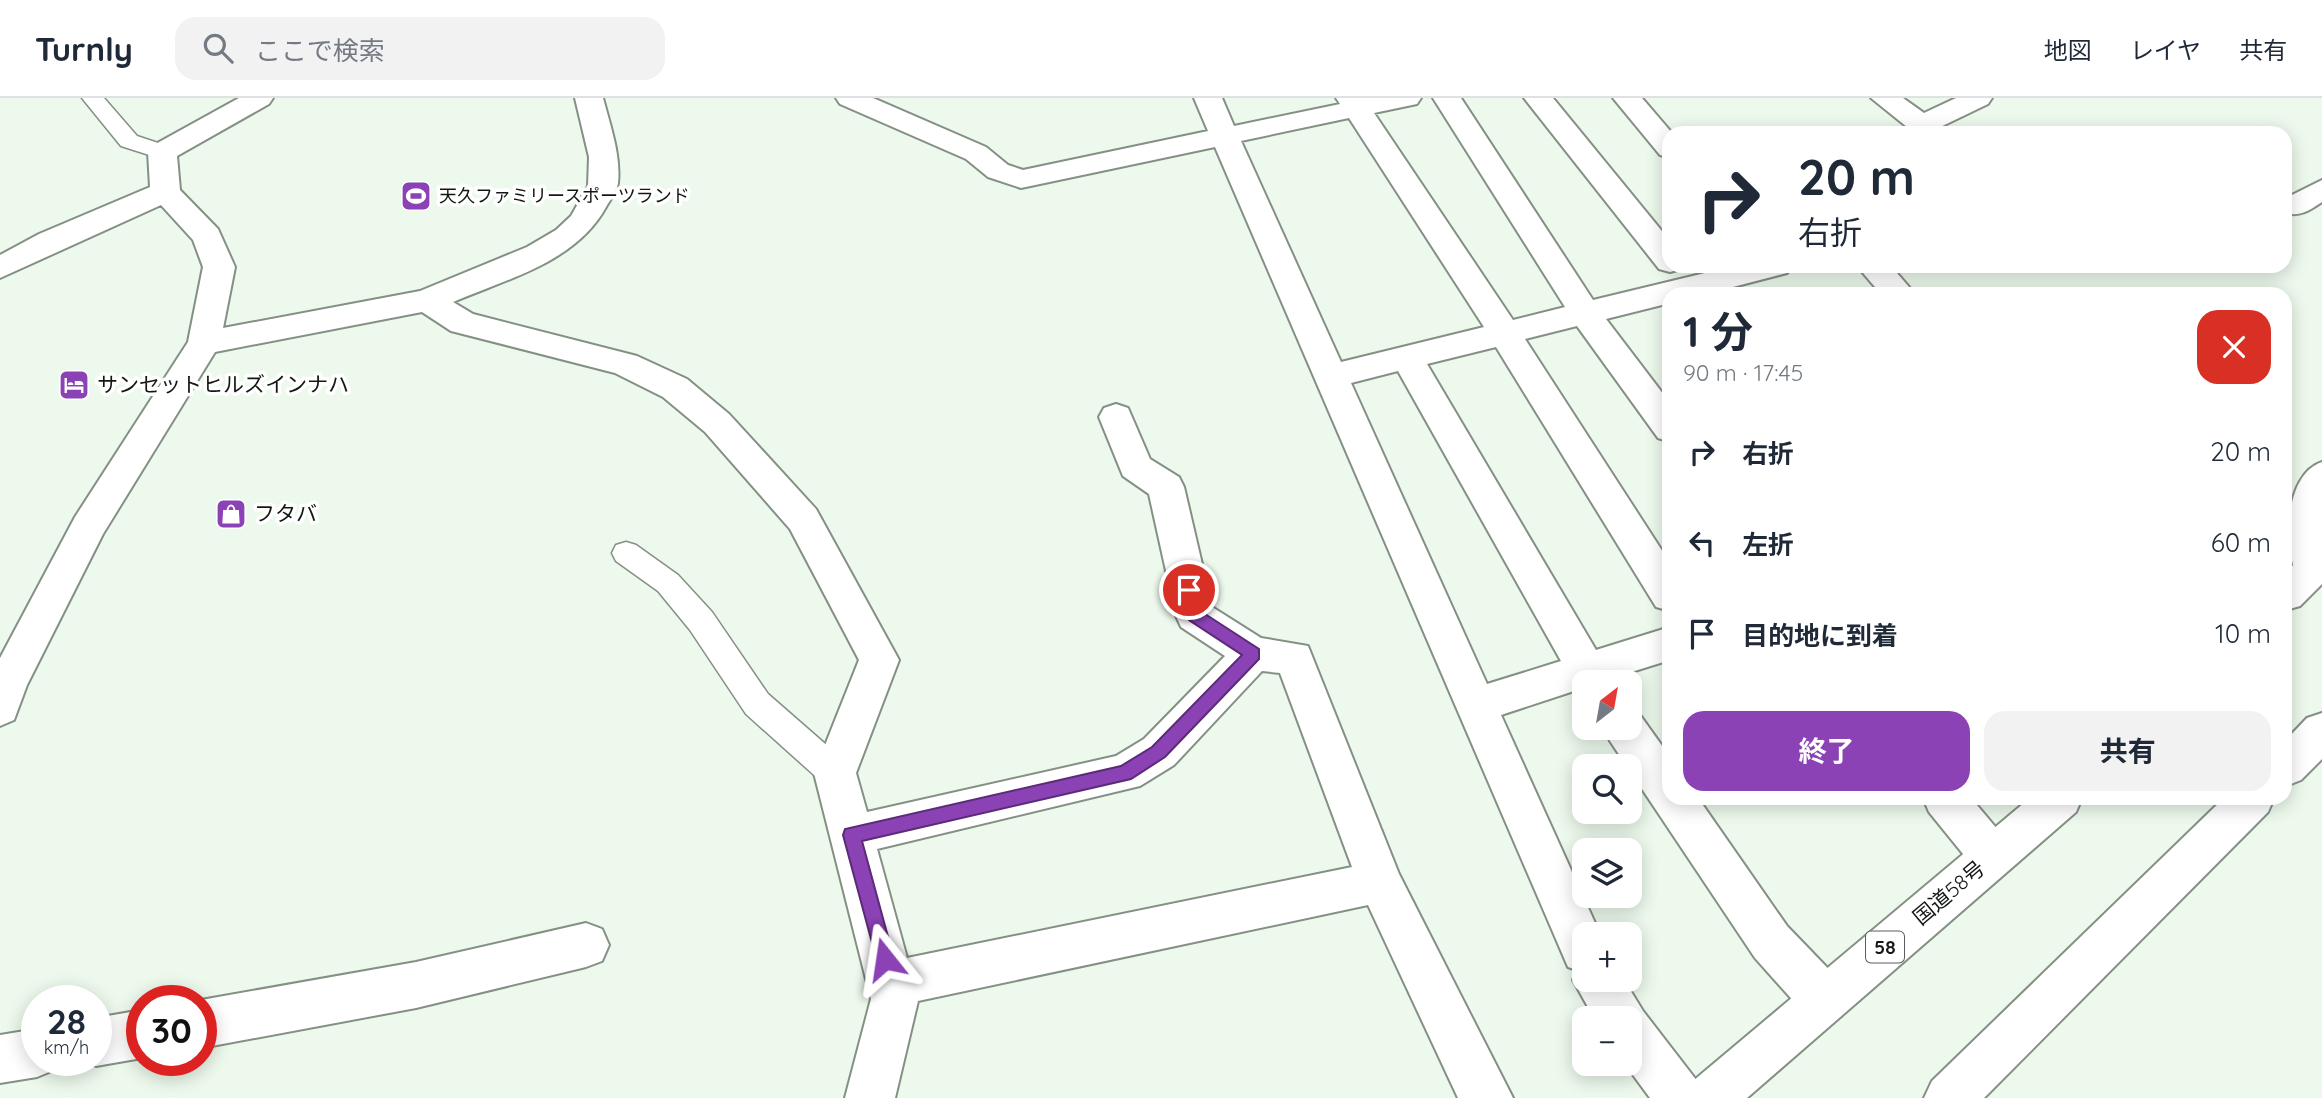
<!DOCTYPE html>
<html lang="ja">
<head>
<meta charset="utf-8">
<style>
	body { margin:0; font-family:Quicksand,"Noto Sans JP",sans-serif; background:#f2f2f3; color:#1f2937; height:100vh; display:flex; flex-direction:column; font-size:26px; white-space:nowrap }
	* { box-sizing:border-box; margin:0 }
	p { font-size:23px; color:#747a83 }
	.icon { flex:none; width:38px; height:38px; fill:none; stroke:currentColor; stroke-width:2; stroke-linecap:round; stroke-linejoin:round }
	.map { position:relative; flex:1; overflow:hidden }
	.sheet { position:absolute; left:1662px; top:189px; width:630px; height:518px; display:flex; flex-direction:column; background:#fff; border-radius:21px; box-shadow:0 4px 18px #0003 }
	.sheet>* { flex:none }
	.guide { position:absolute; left:1662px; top:28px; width:630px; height:147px; border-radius:21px; box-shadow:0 4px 18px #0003; background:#fff; color:#1f2937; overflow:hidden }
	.needle { width:46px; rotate:31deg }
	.fabs { position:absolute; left:1572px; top:572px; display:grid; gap:14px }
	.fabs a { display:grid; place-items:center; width:70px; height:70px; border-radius:14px; background:#fff; box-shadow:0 4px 18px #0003; font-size:35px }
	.speed { position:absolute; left:21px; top:887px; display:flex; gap:14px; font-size:35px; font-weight:700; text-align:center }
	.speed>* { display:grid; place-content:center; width:91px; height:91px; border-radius:50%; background:#fff; box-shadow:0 4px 18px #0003; line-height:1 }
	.speed small { font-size:18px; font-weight:400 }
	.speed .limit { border:10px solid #d22; background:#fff; color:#111 }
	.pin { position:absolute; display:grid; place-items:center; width:60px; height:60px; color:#fff; margin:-30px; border:4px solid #fff; border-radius:50%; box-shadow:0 2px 7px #0007 }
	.me { position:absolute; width:77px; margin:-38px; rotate:345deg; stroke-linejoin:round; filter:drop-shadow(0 0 5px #0008) }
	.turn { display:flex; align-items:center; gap:24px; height:147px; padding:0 21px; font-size:32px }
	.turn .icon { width:91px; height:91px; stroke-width:2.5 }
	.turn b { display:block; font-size:49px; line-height:60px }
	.round { display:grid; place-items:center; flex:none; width:74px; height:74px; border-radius:21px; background:#f2f2f3 }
	.headline { display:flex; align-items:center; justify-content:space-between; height:119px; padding:0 21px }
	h1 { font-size:42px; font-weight:700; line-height:52px }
	.action { display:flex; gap:14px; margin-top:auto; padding:14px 21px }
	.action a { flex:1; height:80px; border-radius:21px; background:#8b42b5; color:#fff; font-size:28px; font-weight:700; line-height:80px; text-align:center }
	.action a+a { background:#f2f2f3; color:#1f2937 }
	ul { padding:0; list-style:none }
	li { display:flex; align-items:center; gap:21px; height:91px; padding:0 21px }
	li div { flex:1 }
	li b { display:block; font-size:26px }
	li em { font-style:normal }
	header { display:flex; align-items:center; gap:42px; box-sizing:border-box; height:98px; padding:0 35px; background:#fff; border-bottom:2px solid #e0e1e3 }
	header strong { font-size:33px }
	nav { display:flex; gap:38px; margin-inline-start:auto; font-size:24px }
	.search { width:490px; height:63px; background:#f2f2f3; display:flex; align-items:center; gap:18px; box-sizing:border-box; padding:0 24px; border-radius:21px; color:#747a83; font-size:26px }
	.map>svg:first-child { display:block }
</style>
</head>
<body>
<header>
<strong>Turnly</strong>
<div class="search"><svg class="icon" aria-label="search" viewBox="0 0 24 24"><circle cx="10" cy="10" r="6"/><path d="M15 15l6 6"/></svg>ここで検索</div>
<nav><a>地図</a><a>レイヤ</a><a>共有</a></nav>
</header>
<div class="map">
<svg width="2322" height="1000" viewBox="0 0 2322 1000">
	<rect width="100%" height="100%" fill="#edf9ed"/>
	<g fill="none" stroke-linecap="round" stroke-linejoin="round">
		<g stroke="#859085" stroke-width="3">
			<g id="lane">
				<polygon points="82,0 104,0 137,38 170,49 173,54 162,61 121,48"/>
				<polygon points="626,444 636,447 678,477 712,514 768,596 847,665 851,675 847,685 835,690 823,685 746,616 690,532 658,493 616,463 612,455 616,447"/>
			</g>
		</g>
		<g stroke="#859085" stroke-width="4">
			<g id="street">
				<path d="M239 0H273L269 6 177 58 180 92 218 131 235 169 223 230 420 193 527 149 556 132 571 118 588 88 589 59 575 0H603C610 27 621 57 618 85 617 93 610 102 606 109 576 164 507 181 453 204L473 216 637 258 687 281 729 316 816 411 899 562 856 675 867 714 1116 658 1144 641 1225 558 1181 529 1176 518 1149 396 1123 378 1099 319 1104 310 1116 306 1128 310 1150 361 1179 379 1184 389 1212 509 1261 540 1308 548 1399 776 1513 1000H1458L1368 807 918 903 895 1000H845L871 901 814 675 859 562 790 431 705 334 663 299 615 275 451 233 422 214 215 254 103 436 27 587 14 622 0 628V560L75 419 188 244 203 169 193 142 161 107 0 180V157L39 136 150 89 148 54 152 48ZM1262 573 1280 575 1352 769 907 860 877 751 1140 688 1174 667Z"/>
				<path d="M836 0H873L986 49 1008 67 1023 72 1208 33 1194 0H1222L1234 28 1340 6 1336 0H1421L1417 6 1374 15 1513 222 1565 209 1433 0H1461L1593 202 1734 168H1792L1787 175 1706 196H1670V205L1606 221 1670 305V344L1658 340 1577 228 1525 241 1670 465V513L1656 509 1496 249 1427 266 1596 552 1670 529V562L1612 580 1614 584H1584V597L1577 592 1501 617 1600 836H1584V882H1624L1643 913 1697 983 1705 1000H1650L1625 966H1629V920H1594L1573 882 1577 872 1568 869 1215 49 1021 90 988 79 966 61 840 6ZM1349 20 1484 229 1341 264 1241 43ZM1398 273 1561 563 1487 586 1351 285Z"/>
				<polygon points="1524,0 1553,0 1670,143 1670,168 1683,168 1681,171 1670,174 1659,171"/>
				<polygon points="1613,0 1642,0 1672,35 1670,60 1660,57"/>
				<polygon points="1871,0 1903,0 1924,15 1956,0 1992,0 1988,6 1932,33 1920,35 1912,33"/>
				<path d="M2322 82V104C2310 112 2300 119 2286 115V100Z"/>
				<polygon points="1857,168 1891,168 1915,196 1881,196"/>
				<path d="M2322 364V484L2312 487 2299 483C2283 452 2283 377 2322 364Z"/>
				<polygon points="1629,614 1640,617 1670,659 1670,700 1698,700 1787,828 1841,884 1848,901 1841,918 1824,924 1807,918 1755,860 1610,643 1604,630 1629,630"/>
				<polygon points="1923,700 1971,700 2008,744 2014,758 2008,772 1992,778 1976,772 1929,714"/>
				<polygon points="586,825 602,831 609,847 602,863 586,869 416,910 201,950 201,902 416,864"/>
				<polygon points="142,912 142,960 96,968 83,962 96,962 96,920"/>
				<polygon points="37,931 37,962 58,962 54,972 37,979 0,985 0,937"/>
			</g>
		</g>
		<g stroke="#859085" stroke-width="4">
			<g id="highway">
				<polygon points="2322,448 2322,486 2300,508 2286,512 2286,474 2309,452"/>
				<polygon points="2322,615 2322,661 2301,682 2286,688 2286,642 2307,620"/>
				<polygon points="2030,700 2082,700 2076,714 1747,1000 1685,1000 1693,983"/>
				<polygon points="2224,700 2274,700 2268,714 1984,1000 1924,1000 1932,983"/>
			</g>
		</g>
		<use href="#lane" fill="#fff" fill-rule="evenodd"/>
		<use href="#street" fill="#fff" fill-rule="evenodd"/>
		<use href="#highway" fill="#fff" fill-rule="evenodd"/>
	</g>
	<polygon fill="#8b42b5" stroke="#5a2b76" stroke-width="2" points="1189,486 1197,492 1202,514 1259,551 1259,561 1165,659 1131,681 862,743 894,861 891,867 885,870 878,867 843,737 845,731 1121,668 1152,649 1242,557 1189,522 1181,492"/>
	<defs>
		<g id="stadium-square" transform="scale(1.575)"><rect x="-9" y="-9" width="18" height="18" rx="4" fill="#8b42b5" stroke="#fff"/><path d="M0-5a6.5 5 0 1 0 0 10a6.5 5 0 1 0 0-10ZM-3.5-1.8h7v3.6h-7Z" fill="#fff"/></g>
		<g id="hotel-square" transform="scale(1.575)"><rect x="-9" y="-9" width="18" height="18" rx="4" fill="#8b42b5" stroke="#fff"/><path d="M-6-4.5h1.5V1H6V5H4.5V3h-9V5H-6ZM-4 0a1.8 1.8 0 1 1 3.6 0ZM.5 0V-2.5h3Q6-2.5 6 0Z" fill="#fff"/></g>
		<g id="shop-square" transform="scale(1.575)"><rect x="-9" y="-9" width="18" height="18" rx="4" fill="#8b42b5" stroke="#fff"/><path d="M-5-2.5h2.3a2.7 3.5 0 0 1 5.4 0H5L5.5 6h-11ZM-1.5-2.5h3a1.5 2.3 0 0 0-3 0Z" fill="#fff"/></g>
	</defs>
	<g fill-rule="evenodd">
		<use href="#stadium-square" x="416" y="98"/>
		<use href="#hotel-square" x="74" y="287"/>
		<use href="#shop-square" x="231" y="416"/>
	</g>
	<g text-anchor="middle" stroke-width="7" stroke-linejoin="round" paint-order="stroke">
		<g font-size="18" fill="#131713" stroke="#fff" text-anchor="start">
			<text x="439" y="104">天久ファミリースポーツランド</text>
		</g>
		<rect fill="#fff" stroke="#5a5d5a" stroke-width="2" x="1866" y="833.5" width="38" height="31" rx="5"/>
		<g font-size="19" font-weight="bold" fill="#131713">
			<text x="1885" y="856">58</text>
		</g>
		<g font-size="21" fill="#131713" stroke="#fff" text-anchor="start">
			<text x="97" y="294">サンセットヒルズインナハ</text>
			<text x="254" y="423">フタバ</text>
		</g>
		<g font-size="21" fill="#131713" stroke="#fff">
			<text transform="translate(1949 795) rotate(-40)" y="7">国道58号</text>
		</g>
	</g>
</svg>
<div class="fabs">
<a><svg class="needle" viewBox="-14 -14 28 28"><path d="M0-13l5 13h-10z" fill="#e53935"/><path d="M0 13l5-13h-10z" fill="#747a83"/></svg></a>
<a><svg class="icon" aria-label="search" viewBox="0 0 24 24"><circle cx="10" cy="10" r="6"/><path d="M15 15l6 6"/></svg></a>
<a><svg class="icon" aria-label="layers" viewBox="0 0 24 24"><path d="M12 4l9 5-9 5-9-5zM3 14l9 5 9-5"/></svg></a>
<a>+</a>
<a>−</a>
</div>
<div class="speed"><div>28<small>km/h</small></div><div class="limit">30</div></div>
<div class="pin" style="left:1189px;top:492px;background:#d93025"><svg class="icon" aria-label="arrive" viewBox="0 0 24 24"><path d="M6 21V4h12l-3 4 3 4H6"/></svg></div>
<svg class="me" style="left:885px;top:861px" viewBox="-20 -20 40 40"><path d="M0-17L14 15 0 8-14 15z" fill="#8b42b5" stroke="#fff" stroke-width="4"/></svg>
<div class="guide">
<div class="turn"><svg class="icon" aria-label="right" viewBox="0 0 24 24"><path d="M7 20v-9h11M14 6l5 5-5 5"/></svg><div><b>20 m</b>右折</div></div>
</div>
<section class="sheet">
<div class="headline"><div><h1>1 分</h1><p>90 m · 17:45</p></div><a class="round" style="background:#d93025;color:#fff"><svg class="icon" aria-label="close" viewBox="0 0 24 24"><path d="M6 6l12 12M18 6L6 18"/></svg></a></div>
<ul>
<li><svg class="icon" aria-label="right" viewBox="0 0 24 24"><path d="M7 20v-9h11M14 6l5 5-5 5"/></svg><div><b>右折</b></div><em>20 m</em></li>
<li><svg class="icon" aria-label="left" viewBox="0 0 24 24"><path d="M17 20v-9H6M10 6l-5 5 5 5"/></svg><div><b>左折</b></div><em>60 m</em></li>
<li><svg class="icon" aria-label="arrive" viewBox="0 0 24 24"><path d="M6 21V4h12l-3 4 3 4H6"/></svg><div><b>目的地に到着</b></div><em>10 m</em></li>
</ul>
<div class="action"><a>終了</a><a>共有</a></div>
</section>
</div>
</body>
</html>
